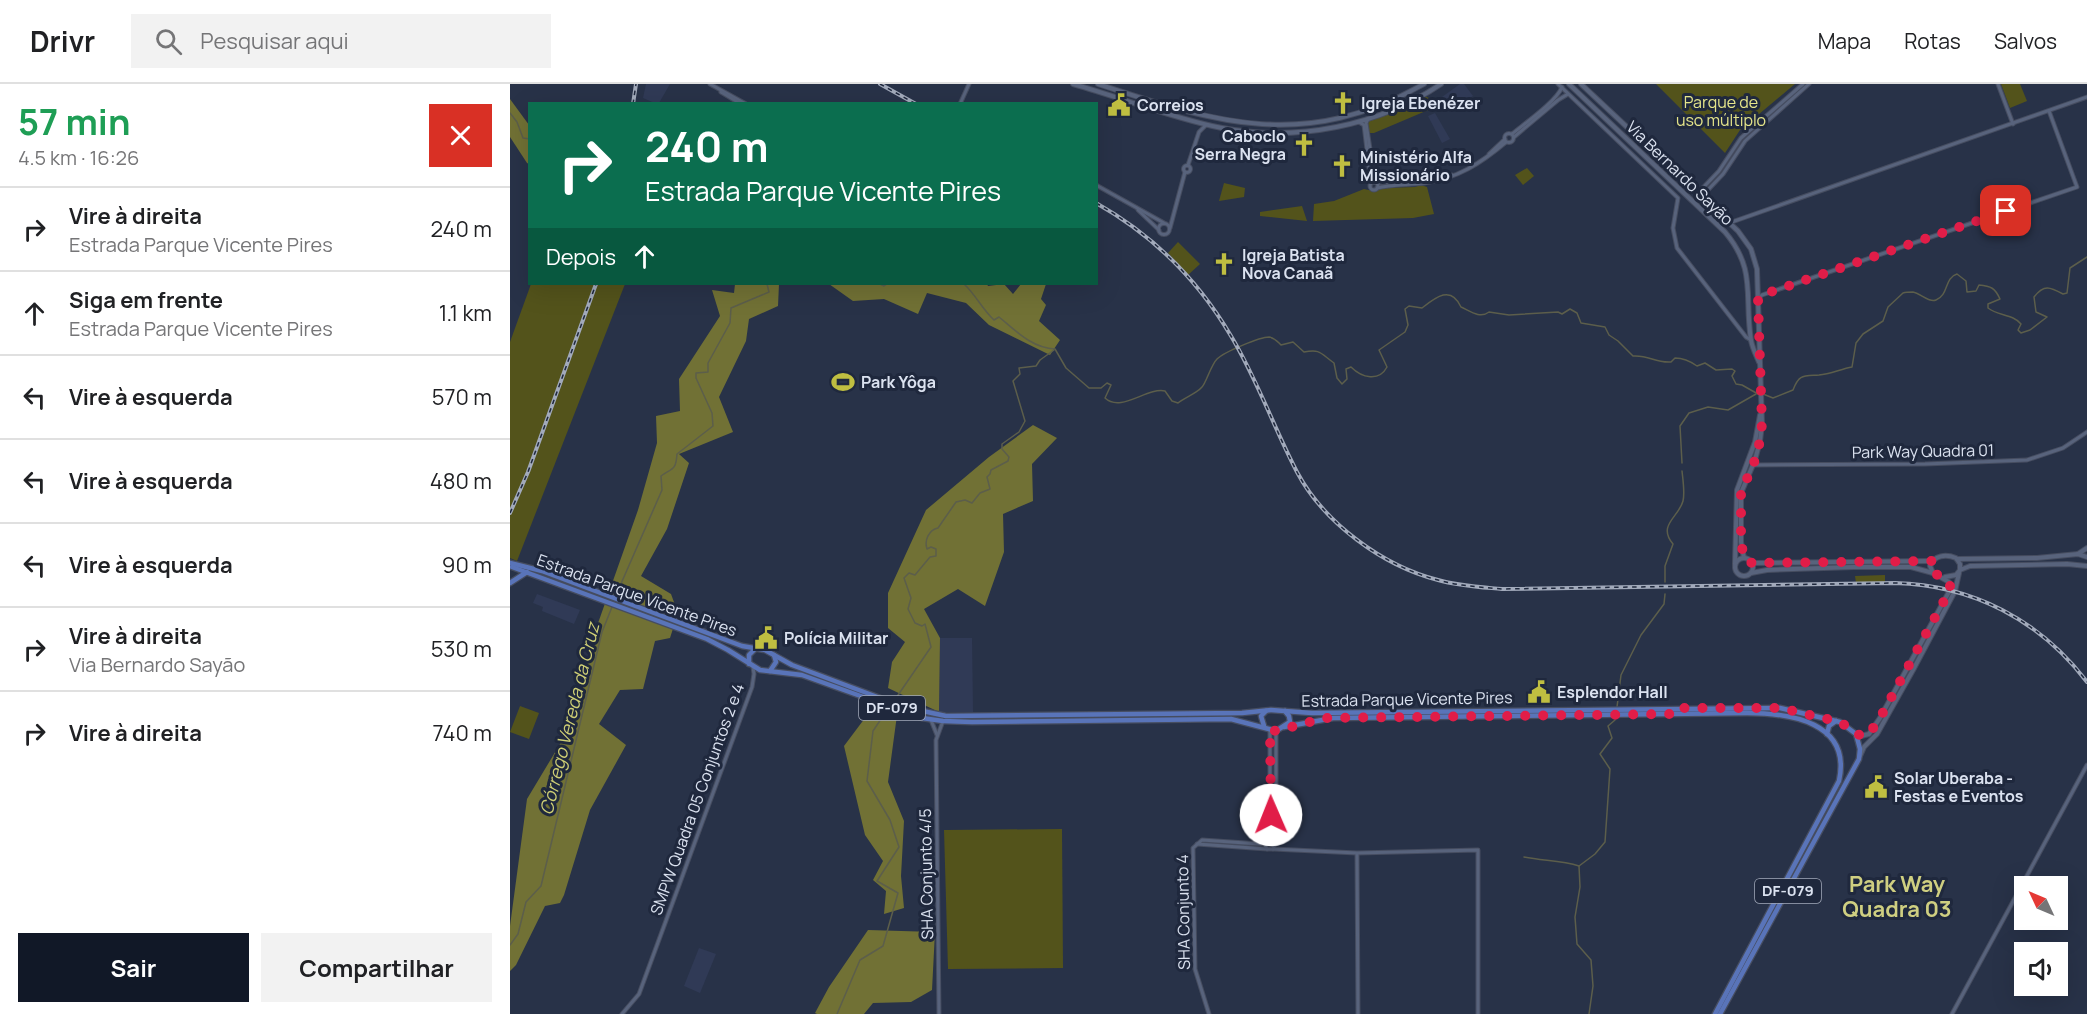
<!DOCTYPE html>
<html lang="pt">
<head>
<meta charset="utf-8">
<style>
	body { margin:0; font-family:Manrope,sans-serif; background:#f2f2f2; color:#202124; height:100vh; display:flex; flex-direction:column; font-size:22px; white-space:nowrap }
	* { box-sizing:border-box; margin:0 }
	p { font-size:20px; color:#757577 }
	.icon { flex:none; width:33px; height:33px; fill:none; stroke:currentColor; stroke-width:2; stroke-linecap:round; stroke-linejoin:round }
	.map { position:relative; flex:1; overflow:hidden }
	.drawer { display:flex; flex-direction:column; background:#fff; width:510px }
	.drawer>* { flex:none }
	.guide { position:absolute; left:18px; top:18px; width:570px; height:183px; border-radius:0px; box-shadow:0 6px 24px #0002; background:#0b6e4f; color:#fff; overflow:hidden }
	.needle { width:39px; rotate:314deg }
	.controls { position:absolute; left:1504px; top:792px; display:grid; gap:12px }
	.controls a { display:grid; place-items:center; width:54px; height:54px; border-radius:0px; background:#fff; box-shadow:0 6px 24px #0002; font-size:30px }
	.pin { position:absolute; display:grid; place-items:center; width:51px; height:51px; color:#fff; margin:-26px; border-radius:12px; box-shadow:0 3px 9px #0006 }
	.me { position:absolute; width:66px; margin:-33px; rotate:359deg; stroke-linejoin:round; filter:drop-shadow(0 0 4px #0008) }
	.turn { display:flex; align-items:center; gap:21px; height:126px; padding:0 18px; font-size:27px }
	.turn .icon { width:78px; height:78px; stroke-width:2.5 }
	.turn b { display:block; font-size:42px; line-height:51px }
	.then { display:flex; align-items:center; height:57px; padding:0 18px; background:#0003; gap:12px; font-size:22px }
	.round { display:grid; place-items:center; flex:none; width:63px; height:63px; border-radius:0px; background:#f2f2f2 }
	.overview { display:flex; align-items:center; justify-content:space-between; height:102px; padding:0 18px }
	h1 { font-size:36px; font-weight:700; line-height:45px; color:#1e9e55 }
	.primary-button { display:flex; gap:12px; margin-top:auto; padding:12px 18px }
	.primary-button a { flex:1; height:69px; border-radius:0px; background:#111827; color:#fff; font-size:24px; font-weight:700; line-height:69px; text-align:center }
	.primary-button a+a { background:#f2f2f2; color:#202124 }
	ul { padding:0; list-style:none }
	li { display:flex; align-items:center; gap:18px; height:84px; padding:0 18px; border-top:2px solid #e0e0e0 }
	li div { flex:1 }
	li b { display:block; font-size:22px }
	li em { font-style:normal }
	header { display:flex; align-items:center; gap:36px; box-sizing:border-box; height:84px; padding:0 30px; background:#fff; border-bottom:2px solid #e0e0e0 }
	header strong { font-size:28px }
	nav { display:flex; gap:33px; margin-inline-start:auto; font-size:21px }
	.search { width:420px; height:54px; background:#f2f2f2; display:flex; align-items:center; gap:15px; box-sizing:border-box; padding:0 21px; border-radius:0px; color:#757577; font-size:22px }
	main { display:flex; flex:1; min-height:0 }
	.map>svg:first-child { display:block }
</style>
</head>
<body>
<header>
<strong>Drivr</strong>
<div class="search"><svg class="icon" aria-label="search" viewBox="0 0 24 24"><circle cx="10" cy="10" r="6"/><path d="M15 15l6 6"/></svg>Pesquisar aqui</div>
<nav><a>Mapa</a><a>Rotas</a><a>Salvos</a></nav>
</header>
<main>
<section class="drawer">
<div class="overview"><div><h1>57 min</h1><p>4.5 km · 16:26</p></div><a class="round" style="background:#d93025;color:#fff"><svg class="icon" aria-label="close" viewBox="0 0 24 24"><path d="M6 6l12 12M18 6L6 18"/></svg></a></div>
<ul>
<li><svg class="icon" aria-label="right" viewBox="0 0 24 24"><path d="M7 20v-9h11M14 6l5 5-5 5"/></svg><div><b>Vire à direita</b><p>Estrada Parque Vicente Pires</p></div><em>240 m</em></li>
<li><svg class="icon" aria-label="ahead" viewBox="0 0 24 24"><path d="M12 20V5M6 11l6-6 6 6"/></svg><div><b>Siga em frente</b><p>Estrada Parque Vicente Pires</p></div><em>1.1 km</em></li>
<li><svg class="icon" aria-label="left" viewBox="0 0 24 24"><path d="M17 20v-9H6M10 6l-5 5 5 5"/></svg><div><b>Vire à esquerda</b></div><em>570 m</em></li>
<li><svg class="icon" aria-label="left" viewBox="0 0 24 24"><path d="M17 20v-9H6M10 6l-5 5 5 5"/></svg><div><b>Vire à esquerda</b></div><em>480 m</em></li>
<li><svg class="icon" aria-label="left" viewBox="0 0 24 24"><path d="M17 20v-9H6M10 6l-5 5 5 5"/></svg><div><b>Vire à esquerda</b></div><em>90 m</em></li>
<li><svg class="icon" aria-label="right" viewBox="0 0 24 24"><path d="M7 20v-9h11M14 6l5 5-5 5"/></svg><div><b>Vire à direita</b><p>Via Bernardo Sayão</p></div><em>530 m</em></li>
<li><svg class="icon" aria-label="right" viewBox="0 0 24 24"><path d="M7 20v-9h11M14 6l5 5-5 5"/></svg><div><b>Vire à direita</b></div><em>740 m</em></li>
</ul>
<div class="primary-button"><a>Sair</a><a>Compartilhar</a></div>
</section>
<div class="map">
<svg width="1577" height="930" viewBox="0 0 1577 930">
	<rect width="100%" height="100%" fill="#283248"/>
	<g fill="#303a56">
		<polygon points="136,0 160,0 149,19 147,20 133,14"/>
		<polygon points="950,0 954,0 963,12 940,28 932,13"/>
		<polygon points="925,29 940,55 932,59 918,32"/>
		<polygon points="27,510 70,526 64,540 32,527 33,523 23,519"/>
		<polygon points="430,554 462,554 463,628 429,628"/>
		<polygon points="189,864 206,870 190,909 174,902"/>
	</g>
	<g fill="#53531b">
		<polygon points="1146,0 1285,0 1230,46 1215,69"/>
		<polygon points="1491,0 1510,0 1517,17 1500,24"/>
		<polygon points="914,12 919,14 924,21 923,24 864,49 859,49 857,36"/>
		<polygon points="1017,84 1024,92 1013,101 1005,91"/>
		<polygon points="714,99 735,104 734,113 709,117"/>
		<polygon points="911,101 917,103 924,130 903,134 803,137 804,120 824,117 854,105 863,107 873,104 905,103"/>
		<polygon points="792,122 797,137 750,132 750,128"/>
		<polygon points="668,158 690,180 678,191 658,169"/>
		<polygon points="21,200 115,200 7,477 0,474 0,258"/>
		<polygon points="1375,491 1375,499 1346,499 1345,492"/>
		<polygon points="10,622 29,629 19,655 0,648"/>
		<polygon points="552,745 553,884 438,885 434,746"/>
	</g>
	<g fill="#717135">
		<polygon points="0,15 19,41 19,80 17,79 0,53"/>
		<polygon points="225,200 269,200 268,222 239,235 236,257 209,313 223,348 169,370 179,379 157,445 131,492 161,510 168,529 160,554 145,557 133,605 110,606 89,640 116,661 80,726 54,811 50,819 35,822 6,881 0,887 0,842 17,715 68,630 81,559 128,426 147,359 146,332 170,327 169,295 210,232 202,206 224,209"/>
		<polygon points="319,200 477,200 478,202 494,200 503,210 511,200 536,200 531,215 536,221 529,237 550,256 540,271 479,241 456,219 417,209 408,230 374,215 343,217"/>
		<polygon points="523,341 547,354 522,380 523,417 493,430 494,468 475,522 448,505 414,525 430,554 429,628 378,604 382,578 395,558 378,544 378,509 416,426 479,373"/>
		<polygon points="364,622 387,631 378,698 394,737 391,792 394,824 374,830 376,807 363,796 373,777 355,751 334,662"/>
		<polygon points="358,846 425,848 422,906 401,918 363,919 354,930 307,930 305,929 319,903"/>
	</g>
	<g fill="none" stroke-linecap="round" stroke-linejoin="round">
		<g stroke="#5c5e4b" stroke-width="1.5">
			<polyline points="0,29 7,38 13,54 20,55"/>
			<polyline points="370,200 374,202 377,200"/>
			<polyline points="431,200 432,200"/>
			<path d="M454 200C466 211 472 225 484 236L489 233C506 247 522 264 545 265L556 284 579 304H591L597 299 601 301 595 314C611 329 637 303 655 307L662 317 668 319C675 313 686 310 692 303 696 299 701 281 707 275 714 268 750 253 759 253 765 254 767 257 771 261L783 258 794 268C811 265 810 269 824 279L827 294 832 300 837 295 836 285 841 283C852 294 869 298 877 283L869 266 895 248 898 241 895 225 899 222 912 224C926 213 941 201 951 223 960 227 970 235 979 228L999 231 1048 228 1052 230 1060 225 1067 229 1071 239 1095 243 1099 251 1108 257 1123 272C1140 271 1144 279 1161 278L1165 274C1173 274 1180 277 1187 282L1195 279 1206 286 1222 285 1225 287 1222 292 1226 300 1232 301 1248 310"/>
			<path d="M1253 310 1263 314 1283 306C1289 290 1293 292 1309 291 1320 290 1331 285 1342 283L1346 259 1353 250 1373 237 1378 223 1393 209C1396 208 1399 208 1403 208 1410 209 1419 219 1426 216 1439 211 1434 194 1447 190L1456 197 1457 208 1466 207 1469 201C1481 202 1485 204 1490 215L1478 220V224C1488 232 1503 230 1511 240L1508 246 1511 249 1520 246 1537 233 1526 228 1524 213C1534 200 1540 203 1553 210L1557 209 1560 184 1577 173"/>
			<polyline points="1172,379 1170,342 1179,329 1198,323 1218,326 1246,310"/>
			<path d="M1155 498V482L1163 460C1147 441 1169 433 1173 417 1175 409 1173 396 1172 387"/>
			<path d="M103 518 152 406 151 392C162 384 166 387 167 370L203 342 202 329 186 294V289L198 288V279L220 239 221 224 259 208 257 200"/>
			<path d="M384 617 421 563 415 540 412 542 405 539 398 525 401 514 394 494 399 489 405 491 420 473 426 472V465L421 463 417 465C414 456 419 446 428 444L446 418 455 416 462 419 470 409 480 405 477 393 480 390 481 386 498 377 499 373 492 365V360L509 348 515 337 503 297 510 290 509 284 526 282 530 276 544 266"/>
			<polyline points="1107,623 1111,591 1131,551 1154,520 1155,510"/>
			<polyline points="377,626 378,626"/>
			<path d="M1014 773C1033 777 1051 776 1069 782"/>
			<polyline points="0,861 8,850 16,818 31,802 92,548 102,523"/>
			<polyline points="327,930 350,876 373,862 388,809 367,797 389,763 380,736 357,697 363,647 375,629"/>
			<polyline points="1079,930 1083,902 1081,876 1067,860 1065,833 1070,803 1069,782 1085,770 1095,758 1100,685 1090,670 1102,654 1098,642 1105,636"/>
		</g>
		<g stroke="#464d60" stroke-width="5">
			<g id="tertiary">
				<polyline points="200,0 236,20"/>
				<polyline points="1048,0 1168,114 1163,144 1167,164 1236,253 1241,256"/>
				<polyline points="1488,0 1503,40"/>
				<polyline points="211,8 231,20"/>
				<polyline points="450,20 459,0"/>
				<polyline points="858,35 856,39 865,98"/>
				<polyline points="849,38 854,41 861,99"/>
				<circle cx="999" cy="54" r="4.5"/>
				<path d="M1002 50C1014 40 1047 17 1052 3"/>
				<polyline points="1004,53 1048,16 1058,10"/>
				<polyline points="979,70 995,55"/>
				<polyline points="678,81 689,48 696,41"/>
				<circle cx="677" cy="85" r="3.5"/>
				<circle cx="864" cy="102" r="4"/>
				<polyline points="867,99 942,91"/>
				<polyline points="586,101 654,139"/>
				<path d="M867 104C881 100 899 101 914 99 947 95 971 79 996 58"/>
				<polyline points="1187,110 1209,87 1231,54 1293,0"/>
				<polyline points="1196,116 1196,108 1213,90 1235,57 1299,0"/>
				<polyline points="628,126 649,146"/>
				<polyline points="1219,139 1577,13"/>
				<circle cx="654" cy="145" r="5.5"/>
				<polyline points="660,144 675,88"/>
				<polyline points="1249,214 1252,211 1567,103 1539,27"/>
				<polyline points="1242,381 1415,380 1517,376 1553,364 1577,348"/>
				<polyline points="421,636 427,651"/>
				<polyline points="760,646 760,755"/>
				<polyline points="766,759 766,647"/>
				<polyline points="687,760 757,765"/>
				<polyline points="763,765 847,769 968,766 968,930"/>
				<polyline points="847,770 848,930"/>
				<polyline points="112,930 129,910 242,603 244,590 243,583"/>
				<polyline points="429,930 426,656 433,637"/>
				<polyline points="699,930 685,885 683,764 692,756 750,760 760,755 766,759 763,765 757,765 755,761 757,757"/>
				<polyline points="1442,930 1577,681"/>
			</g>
		</g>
		<g stroke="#464d60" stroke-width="6">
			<g id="secondary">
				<path d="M563 0C613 14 661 34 712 44 787 58 869 42 931 0"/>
				<path d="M588 0C709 40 796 67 914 0"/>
				<path d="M1059 0 1215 148C1247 186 1234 212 1241 256 1242 263 1246 271 1249 278"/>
				<polyline points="1071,0 1228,147 1241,165 1247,185 1252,340 1250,357 1245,376 1231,409 1231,458 1234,474"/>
				<polyline points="1568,470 1577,464"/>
				<circle cx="1234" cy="483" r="9"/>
				<polyline points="1447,475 1527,474 1568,470 1577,473"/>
				<polyline points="1242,479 1422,477"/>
				<polyline points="1225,480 1227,406 1245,358 1250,331"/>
				<polyline points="1450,486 1460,482 1557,480 1577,482"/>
				<polyline points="1241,489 1257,486 1344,483 1401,483 1423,489 1439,498 1440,506 1370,634 1359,650 1351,652 1346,650"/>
				<path d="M1423 489 1420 482C1424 471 1436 470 1446 474L1450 480V486L1446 491 1435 493"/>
				<polyline points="1350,672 1354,663 1367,650 1403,586 1445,507 1449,489"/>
			</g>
		</g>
		<g stroke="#464d60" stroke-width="7">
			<g id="primary">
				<polyline points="0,479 32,487 232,562 255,566 282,581 394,623 436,632 732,629 761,626 802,629 1270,624 1330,638 1346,650 1350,665 1349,675 1210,930"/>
				<polyline points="2,483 197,555 218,566 250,586 292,591 412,634 433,637 462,638 721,635 766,647 780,638 779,632 775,627"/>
				<polyline points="0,499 17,488"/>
				<polyline points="239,580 239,571 245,565"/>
				<polyline points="260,587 266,578 264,571"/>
				<polyline points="754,642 751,632 756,627"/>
				<path d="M774 643 823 634 1237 629C1280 629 1342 638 1329 697L1205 930"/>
				<polyline points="1317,650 1319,642 1326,637"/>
			</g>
		</g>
		<use href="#tertiary" stroke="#58637c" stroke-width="3"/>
		<use href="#secondary" stroke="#58637c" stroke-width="4"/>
		<use href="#primary" stroke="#5974b9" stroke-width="4.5"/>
		<g stroke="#a2aabb" stroke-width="4">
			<g id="rail">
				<polyline points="370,0 406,20"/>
				<polyline points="123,20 126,0"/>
				<path d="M586 119C643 151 688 196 721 252 747 295 764 344 787 388 814 439 873 482 928 496 949 502 970 503 992 505L1385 499C1462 501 1530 536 1577 598"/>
				<polyline points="0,429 18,388 86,200"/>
			</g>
		</g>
		<use href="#rail" stroke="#1f283d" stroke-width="1.5" stroke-dasharray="4.5" stroke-linecap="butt"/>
	</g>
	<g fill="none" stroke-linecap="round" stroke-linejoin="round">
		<path stroke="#e11d48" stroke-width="10" stroke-dasharray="0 18" d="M761 731 760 646 766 647 815 634 1164 630 1165 627 1173 624H1270L1330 638 1351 652 1359 650 1370 634 1440 506V500C1435 493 1426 492 1420 485L1422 477 1242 479 1234 474 1231 458V409L1245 376 1250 357 1252 340 1248 215 1252 211 1496 127"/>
	</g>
	<defs>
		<g id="church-bare" transform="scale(1.8)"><path d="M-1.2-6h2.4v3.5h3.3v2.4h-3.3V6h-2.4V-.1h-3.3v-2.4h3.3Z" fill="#bfbe41" stroke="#1f283d" stroke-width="2.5" paint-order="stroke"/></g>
		<g id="civic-bare" transform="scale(1.8)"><path d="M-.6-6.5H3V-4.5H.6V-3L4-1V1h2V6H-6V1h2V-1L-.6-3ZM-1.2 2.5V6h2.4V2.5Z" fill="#bfbe41" stroke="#1f283d" stroke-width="2.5" paint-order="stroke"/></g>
		<g id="stadium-bare" transform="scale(1.8)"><path d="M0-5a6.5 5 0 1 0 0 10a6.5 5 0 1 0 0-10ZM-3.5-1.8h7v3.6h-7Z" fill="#bfbe41" stroke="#1f283d" stroke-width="2.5" paint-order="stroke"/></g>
	</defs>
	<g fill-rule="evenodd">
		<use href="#church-bare" x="833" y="19"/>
		<use href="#civic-bare" x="609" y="21"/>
		<use href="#church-bare" x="794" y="61"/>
		<use href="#church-bare" x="832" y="82"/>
		<use href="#church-bare" x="714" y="180"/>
		<use href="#stadium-bare" x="333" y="298"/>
		<use href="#civic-bare" x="256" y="554"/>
		<use href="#civic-bare" x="1029" y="608"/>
		<use href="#civic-bare" x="1366" y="703"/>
	</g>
	<g text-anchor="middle" stroke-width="6" stroke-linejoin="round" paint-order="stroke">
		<g fill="#1f283d" stroke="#a3aaba" stroke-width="1.5">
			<rect x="349" y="612" width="66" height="24" rx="4.5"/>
			<rect x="1245" y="795" width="66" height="24" rx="4.5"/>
		</g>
		<g font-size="15" font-weight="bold" fill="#dbe2f0">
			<text x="382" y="629">DF-079</text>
			<text x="1278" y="812">DF-079</text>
		</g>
		<g font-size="16" fill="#e4e48a" stroke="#1f283d">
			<text x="1211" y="24">Parque de<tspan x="1211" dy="18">uso múltiplo</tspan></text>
		</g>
		<g font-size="16" font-weight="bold" fill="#dbe2f0" stroke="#1f283d" text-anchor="start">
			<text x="851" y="25">Igreja Ebenézer</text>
			<text x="627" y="27">Correios</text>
			<text x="776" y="58" text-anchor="end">Caboclo<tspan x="776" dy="18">Serra Negra</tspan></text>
			<text x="850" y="79">Ministério Alfa<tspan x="850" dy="18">Missionário</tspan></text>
			<text x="732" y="177">Igreja Batista<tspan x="732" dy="18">Nova Canaã</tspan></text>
			<text x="351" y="304">Park Yôga</text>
			<text x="274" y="560">Polícia Militar</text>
			<text x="1047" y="614">Esplendor Hall</text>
			<text x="1384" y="700">Solar Uberaba -<tspan x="1384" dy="18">Festas e Eventos</tspan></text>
		</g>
		<g font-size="16" fill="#dbe2f0" stroke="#1f283d">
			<text transform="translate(1170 89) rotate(44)" y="6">Via Bernardo Sayão</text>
			<text transform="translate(1413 367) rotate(-1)" y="6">Park Way Quadra 01</text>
			<text transform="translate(127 511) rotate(20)" y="6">Estrada Parque Vicente Pires</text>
			<text transform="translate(897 615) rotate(-1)" y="6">Estrada Parque Vicente Pires</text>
			<text transform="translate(187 715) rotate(-70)" y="6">SMPW Quadra 05 Conjuntos 2 e 4</text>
			<text transform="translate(416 790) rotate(-91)" y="6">SHA Conjunto 4/5</text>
			<text transform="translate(673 828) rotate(-91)" y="6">SHA Conjunto 4</text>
		</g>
		<g font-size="18" font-style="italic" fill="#cfcf75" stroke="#1f283d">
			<text transform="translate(60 635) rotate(-76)" y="6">Córrego Vereda da Cruz</text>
		</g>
		<g font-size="22" font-weight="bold" fill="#cfcf81" stroke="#1f283d">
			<text x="1387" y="808">Park Way<tspan x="1387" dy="25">Quadra 03</tspan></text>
		</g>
	</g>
</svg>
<div class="controls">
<a><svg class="needle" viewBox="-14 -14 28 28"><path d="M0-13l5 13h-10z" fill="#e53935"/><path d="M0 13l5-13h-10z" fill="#757577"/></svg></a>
<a><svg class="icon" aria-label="sound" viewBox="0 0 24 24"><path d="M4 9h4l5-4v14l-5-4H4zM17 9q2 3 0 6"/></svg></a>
</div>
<div class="pin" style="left:1496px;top:127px;background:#d93025"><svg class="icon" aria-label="arrive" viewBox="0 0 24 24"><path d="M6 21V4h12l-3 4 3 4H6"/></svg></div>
<svg class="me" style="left:761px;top:731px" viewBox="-20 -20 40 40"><circle r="19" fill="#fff"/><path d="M0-13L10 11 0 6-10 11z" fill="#e11d48"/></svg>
<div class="guide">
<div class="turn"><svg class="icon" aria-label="right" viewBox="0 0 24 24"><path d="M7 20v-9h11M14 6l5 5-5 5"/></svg><div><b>240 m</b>Estrada Parque Vicente Pires</div></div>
<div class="then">Depois<svg class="icon" aria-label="ahead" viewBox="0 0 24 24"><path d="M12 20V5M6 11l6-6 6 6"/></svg></div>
</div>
</div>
</main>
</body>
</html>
